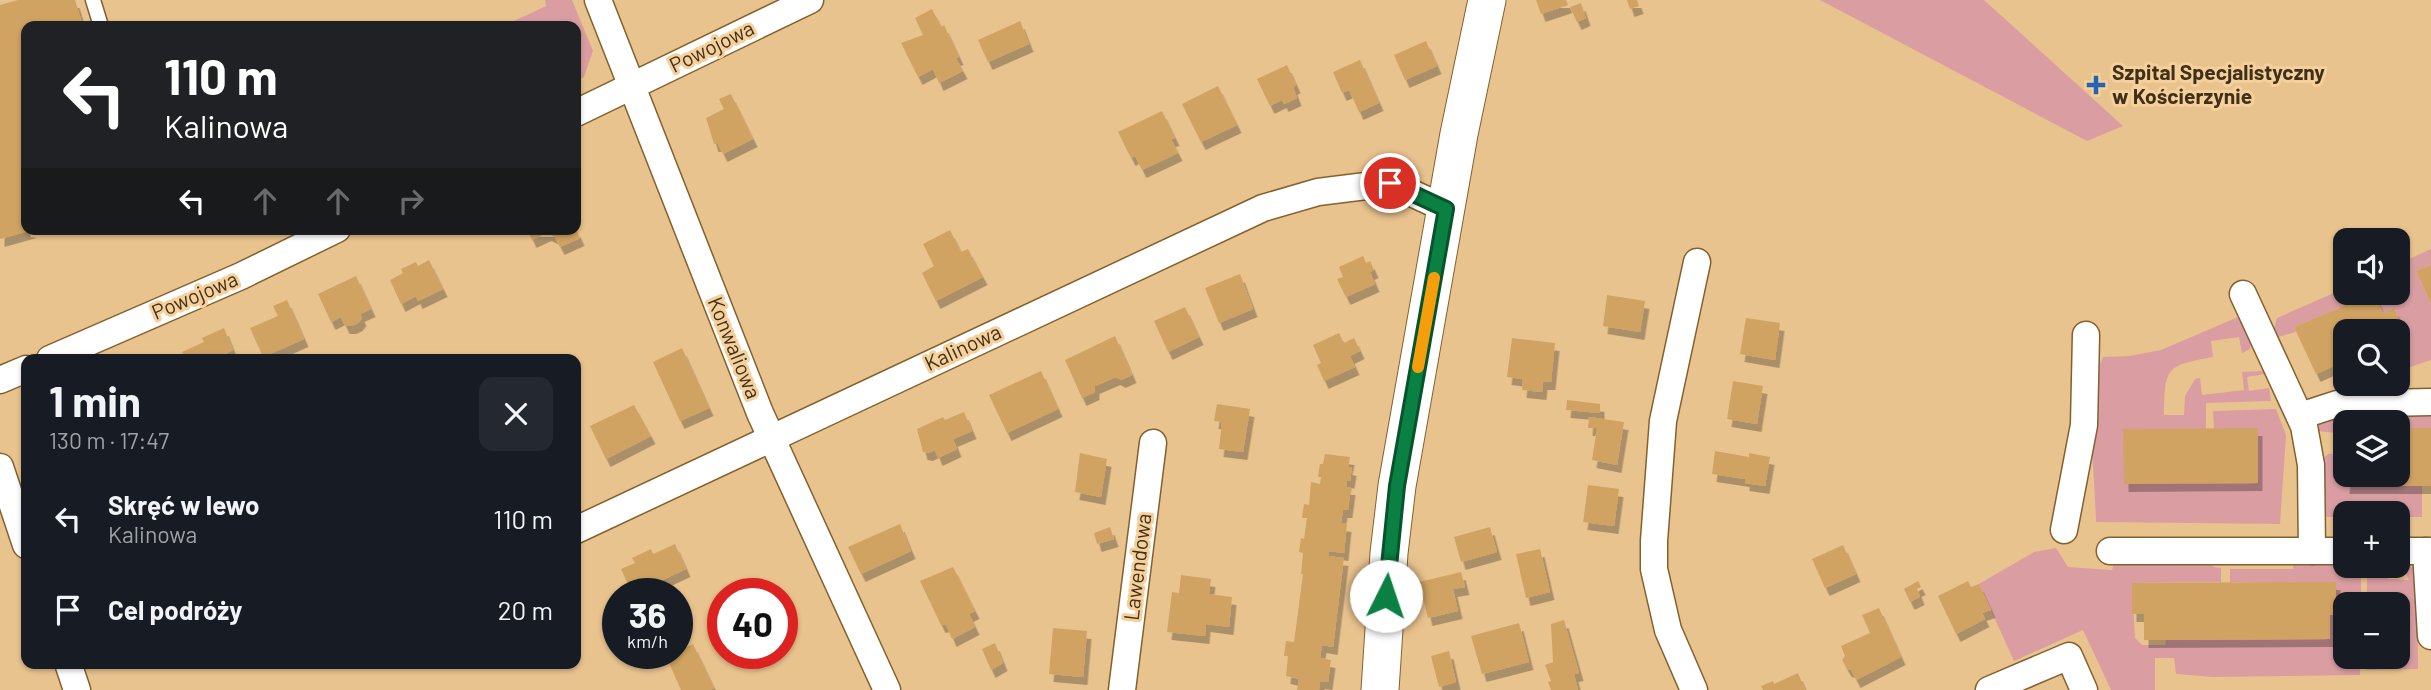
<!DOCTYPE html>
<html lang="pl">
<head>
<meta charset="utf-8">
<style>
	body { margin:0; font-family:Barlow,sans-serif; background:#242831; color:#f1f3f6; height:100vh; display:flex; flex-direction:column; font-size:26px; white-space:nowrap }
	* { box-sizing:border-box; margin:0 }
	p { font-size:23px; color:#9ea1a6 }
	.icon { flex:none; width:38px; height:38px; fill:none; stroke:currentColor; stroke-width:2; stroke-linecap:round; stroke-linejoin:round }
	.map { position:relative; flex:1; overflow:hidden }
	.side { position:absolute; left:21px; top:354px; width:560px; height:315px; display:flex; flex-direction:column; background:#171b24; border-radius:14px; box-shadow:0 2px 5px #0004 }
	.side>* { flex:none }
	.top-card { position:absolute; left:21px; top:21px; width:560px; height:214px; border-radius:14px; box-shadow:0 2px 5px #0004; background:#202124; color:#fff; overflow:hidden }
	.buttons { position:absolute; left:2333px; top:228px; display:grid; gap:14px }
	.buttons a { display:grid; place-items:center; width:77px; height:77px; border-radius:14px; background:#171b24; box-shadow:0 2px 5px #0004; font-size:35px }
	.speed { position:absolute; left:602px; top:578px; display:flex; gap:14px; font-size:35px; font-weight:700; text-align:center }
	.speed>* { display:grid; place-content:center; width:91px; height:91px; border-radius:50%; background:#171b24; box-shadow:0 2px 5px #0004; line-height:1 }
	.speed small { font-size:18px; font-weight:400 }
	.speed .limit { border:10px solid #d22; background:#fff; color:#111 }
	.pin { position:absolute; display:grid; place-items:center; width:60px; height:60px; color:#fff; margin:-30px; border:4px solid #fff; border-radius:50%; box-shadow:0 2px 7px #0007 }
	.me { position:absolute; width:77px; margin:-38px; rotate:4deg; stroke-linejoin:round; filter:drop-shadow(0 0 5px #0008) }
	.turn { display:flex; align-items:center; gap:24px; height:147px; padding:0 28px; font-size:32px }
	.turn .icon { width:91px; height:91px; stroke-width:2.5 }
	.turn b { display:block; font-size:49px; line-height:60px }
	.lanes { display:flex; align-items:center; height:66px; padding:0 28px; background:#0003; justify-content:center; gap:35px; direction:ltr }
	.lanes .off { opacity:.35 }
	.round { display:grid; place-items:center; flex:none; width:74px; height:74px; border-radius:14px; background:#242831 }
	.headline { display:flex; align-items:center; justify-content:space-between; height:119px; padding:0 28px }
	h1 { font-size:42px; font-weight:700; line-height:52px }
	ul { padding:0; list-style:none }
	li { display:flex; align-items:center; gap:21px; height:91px; padding:0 28px }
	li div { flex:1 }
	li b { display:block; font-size:26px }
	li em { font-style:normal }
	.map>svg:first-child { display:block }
</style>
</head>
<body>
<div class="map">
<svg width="2431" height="690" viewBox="0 0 2431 690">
	<defs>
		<filter id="shadow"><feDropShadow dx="4.5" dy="8" stdDeviation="0" flood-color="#0004"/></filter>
	</defs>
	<rect width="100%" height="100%" fill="#e9c38e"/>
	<g fill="#da9ea2">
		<polygon points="545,0 572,0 593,51 584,77 576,81 576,26 503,26 546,6"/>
		<polygon points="1820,0 1984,0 2123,126 2087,141"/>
		<polygon points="2431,249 2431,265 2416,271 2431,304 2431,360 2410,367 2398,363 2398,337 2405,333 2394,308 2383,313 2374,293 2294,327 2296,332 2278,337 2270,331 2274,328 2277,318 2345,288 2345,292 2398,292 2398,264"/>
		<path d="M2238 317C2247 325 2254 337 2250 349L2242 353 2239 337 2211 341 2213 357C2166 366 2165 366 2164 415H2184L2185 396 2195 379 2200 378 2202 395 2244 390 2242 372 2263 371 2265 374 2247 377 2249 391 2269 388 2271 401 2206 403V429H2124V483L2214 429 2213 411 2276 409 2286 435 2280 524 2096 522C2095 477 2084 396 2103 357L2129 356 2161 350Z"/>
		<polygon points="2431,410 2431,428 2398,428 2398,422 2345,422 2345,434 2317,431 2319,424 2338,413"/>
		<polygon points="2345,453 2346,486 2422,486 2422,517 2398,517 2398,513 2345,513 2345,517 2322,517 2322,460 2328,454"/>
		<polygon points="2056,548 2068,567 2112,570 2115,559 2205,560 2214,567 2221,568 2221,582 2132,583 2135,638 2142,645 2165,645 2166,640 2330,639 2330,615 2336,615 2336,582 2230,582 2230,569 2293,569 2294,560 2345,560 2345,565 2361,565 2361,604 2345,604 2345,656 2360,656 2360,675 2213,677 2176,674 2174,658 2155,658 2155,690 2111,690 2083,630 2014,661 1979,584 2034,552"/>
		<polygon points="2398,559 2407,562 2417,574 2418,669 2366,670 2366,656 2398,656 2398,604 2367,604 2367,565 2387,565 2388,579 2409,580"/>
	</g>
	<g fill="#d1a362" filter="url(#shadow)">
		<polygon points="18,0 75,0 83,26 26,26 26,229 32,230 0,239 0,5"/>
		<polygon points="1536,0 1566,0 1568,5 1541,14"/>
		<polygon points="1627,0 1637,0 1639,6 1630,9"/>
		<polygon points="1581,3 1586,18 1577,22 1570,7"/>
		<polygon points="932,9 941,27 944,25 959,57 956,58 963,71 939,83 933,69 918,77 901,43 923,35 915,18"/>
		<polygon points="1020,21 1029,44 988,62 978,40"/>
		<polygon points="1426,41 1437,66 1405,80 1394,55"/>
		<polygon points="1360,60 1379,103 1359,112 1349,90 1342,93 1333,72"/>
		<polygon points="1287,65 1296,85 1293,87 1297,98 1284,104 1282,100 1270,106 1257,79"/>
		<polygon points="1218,86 1237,125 1201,142 1182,104"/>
		<polygon points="731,94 753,139 723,154 718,144 714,144 706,118 724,109 719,99"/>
		<polygon points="1162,111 1175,138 1171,139 1178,153 1142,170 1135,156 1131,158 1118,132"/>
		<polygon points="527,229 576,229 580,238 560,247 555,237 547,233 532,240"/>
		<polygon points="950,230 961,252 968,249 983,277 936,301 922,273 934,266 923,244"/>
		<polygon points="1363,256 1366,263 1370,261 1374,270 1370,272 1375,284 1346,297 1337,279 1343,277 1339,267"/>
		<polygon points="429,260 443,289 418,301 416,296 401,304 390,280 403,273 401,269 416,262 418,266"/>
		<polygon points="2431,265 2431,304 2416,271"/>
		<polygon points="1240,274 1253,309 1219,323 1205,288"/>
		<polygon points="356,276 371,309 360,314 362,318 358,323 352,326 345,326 341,317 331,322 318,294"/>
		<polygon points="2374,293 2383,313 2394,308 2405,334 2398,337 2398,331 2345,331 2345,361 2316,374 2294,327"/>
		<polygon points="1607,295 1645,301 1640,332 1603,326"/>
		<polygon points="287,300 304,339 263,357 250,328 278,316 273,306"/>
		<polygon points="1185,307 1199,337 1168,352 1154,321"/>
		<polygon points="1746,318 1780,323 1775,360 1740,354"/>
		<polygon points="224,328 233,350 225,354 228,359 185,359 182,352 204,342 202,338"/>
		<polygon points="1339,333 1344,343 1354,338 1360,351 1350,356 1355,367 1324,381 1317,365 1321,363 1313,345"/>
		<polygon points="1115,336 1132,375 1121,380 1116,377 1095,386 1095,392 1082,398 1065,360"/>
		<polygon points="1512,338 1555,343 1551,382 1543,382 1542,392 1522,390 1523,379 1507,377"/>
		<polygon points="682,348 709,408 680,421 653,362"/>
		<polygon points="1041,371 1058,409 1007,433 989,395"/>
		<polygon points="1733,381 1763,386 1757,424 1727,419"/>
		<polygon points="1567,400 1600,404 1600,413 1566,410"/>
		<polygon points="1217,404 1250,409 1243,452 1219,449 1222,422 1214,421"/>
		<polygon points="634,405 651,436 606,459 590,426"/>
		<polygon points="964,412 972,431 953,439 957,449 938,458 935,450 928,453 923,452 917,429 943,417 945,420"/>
		<polygon points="1589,417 1624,422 1617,465 1592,460 1597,428 1588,428"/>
		<polygon points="2258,428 2258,483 2124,484 2123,429"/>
		<polygon points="2398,428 2431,428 2431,486 2345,486 2346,474 2398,474"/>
		<polygon points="1715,451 1749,457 1749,453 1770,457 1765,486 1745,483 1745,479 1712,474"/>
		<polygon points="1080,453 1107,459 1101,497 1075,492"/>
		<polygon points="1325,454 1350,457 1348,467 1352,468 1350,481 1347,480 1346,487 1351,487 1348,510 1343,510 1341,523 1347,524 1344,553 1329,551 1328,556 1344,558 1333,647 1322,645 1320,658 1331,660 1328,682 1320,681 1319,690 1297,690 1299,679 1286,676 1288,656 1284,656 1286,641 1294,642 1303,574 1301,574 1303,553 1299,552 1301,538 1304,539 1307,518 1302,518 1304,504 1309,505 1311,482 1320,484 1321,477 1318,477 1320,464 1323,464"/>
		<polygon points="1588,485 1619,489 1614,526 1583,522"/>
		<polygon points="900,524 911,551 861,574 848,547"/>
		<polygon points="1110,527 1114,539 1097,544 1094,533"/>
		<polygon points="1490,527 1497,552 1461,562 1454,537"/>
		<polygon points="675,544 686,569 658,582 660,587 649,592 646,587 632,593 621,569 635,563 632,558 651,549 653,554"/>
		<polygon points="1843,545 1856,574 1825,588 1812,559"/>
		<polygon points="1540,549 1550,592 1526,598 1516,554"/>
		<polygon points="953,567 975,611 969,614 975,627 952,639 946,624 941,625 920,581"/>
		<polygon points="1461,572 1465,587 1453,589 1458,611 1428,618 1419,582"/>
		<polygon points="1181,575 1211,579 1209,594 1232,597 1229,627 1206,624 1205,636 1167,632 1172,592 1179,593"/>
		<polygon points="1918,581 1921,587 1917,589 1920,597 1910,602 1904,589"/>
		<polygon points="1968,581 1971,587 1979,584 1991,610 1982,613 1985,619 1956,634 1938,596"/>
		<polygon points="2304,582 2336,582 2336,615 2330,615 2330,639 2144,640 2144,614 2132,614 2132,583"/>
		<polygon points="1879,608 1901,657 1856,680 1851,670 1847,669 1842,660 1845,656 1841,646 1870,633 1862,615"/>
		<polygon points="1564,620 1579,673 1574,674 1578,690 1551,690 1548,682 1551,681 1545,665 1553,662 1551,624"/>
		<polygon points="1519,623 1529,662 1482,674 1471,636"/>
		<polygon points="1053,628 1087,631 1083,677 1049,674"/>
		<polygon points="995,643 1003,663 991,670 982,649"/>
		<polygon points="693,644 714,688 710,690 681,690 666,656"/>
		<polygon points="1449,651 1456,682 1439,687 1431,656"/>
		<polygon points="1798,673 1805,690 1763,690 1761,686 1773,681 1774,684"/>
	</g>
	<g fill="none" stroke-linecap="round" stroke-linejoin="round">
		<g stroke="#83612e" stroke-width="17">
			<polyline id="lane" points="93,0 101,26"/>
		</g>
		<g stroke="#83612e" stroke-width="29">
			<g id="street">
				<polyline points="598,0 760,413 887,690"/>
				<polyline points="576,113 810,0"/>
				<polyline points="2243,294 2304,426 2311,465 2312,551"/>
				<polyline points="50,359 241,276 337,229"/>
				<polyline points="0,380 26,369"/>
				<polyline points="2300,416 2337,404 2431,402"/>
				<polyline points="0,467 26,545"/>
				<polyline points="576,530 1263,208 1318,192 1390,183 1446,209"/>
				<polyline points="2064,530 2084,425 2086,335"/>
				<polyline points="2110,551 2345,551"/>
				<polyline points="2398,551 2426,551"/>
				<polyline points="2431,551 2426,551 2431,636"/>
				<polyline points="68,663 77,690"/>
				<polyline points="1122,690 1153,443"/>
				<polyline points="1694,690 1668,630 1654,569 1654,541 1663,421 1697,262"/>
				<polyline points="1989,690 2069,656 2084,690"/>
			</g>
		</g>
		<g stroke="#83612e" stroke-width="39">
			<polyline id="secondary" points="1380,690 1389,553 1397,486 1459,134 1487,0"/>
		</g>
		<use href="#lane" stroke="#fff" stroke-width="14"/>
		<use href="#street" stroke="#fff" stroke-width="26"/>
		<use href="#secondary" stroke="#fff" stroke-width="37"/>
	</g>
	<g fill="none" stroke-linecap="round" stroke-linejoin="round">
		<g stroke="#07532c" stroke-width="18">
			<polyline id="route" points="1386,596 1397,486 1446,209 1390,183"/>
		</g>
		<use href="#route" stroke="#0b8043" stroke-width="12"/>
		<polyline stroke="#f59e0b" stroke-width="12" points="1418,367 1434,278"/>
	</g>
	<path fill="#2166b6" stroke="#f6d09b" stroke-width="2.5" d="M2092.5 74.5h7v7h7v7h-7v7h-7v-7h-7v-7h7z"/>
	<g text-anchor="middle" stroke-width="6" stroke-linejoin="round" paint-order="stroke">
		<g font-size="21" fill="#3f301b" stroke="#f6d09b">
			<text transform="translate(712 47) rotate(-26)" y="7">Powojowa</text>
			<text transform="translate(195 296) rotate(-23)" y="7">Powojowa</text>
			<text transform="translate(734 348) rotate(68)" y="7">Konwaliowa</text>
			<text transform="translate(963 348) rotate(-25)" y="7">Kalinowa</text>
			<text transform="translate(1138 567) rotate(-83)" y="7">Lawendowa</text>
		</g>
		<g font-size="21" font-weight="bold" fill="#3f301b" stroke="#f6d09b" text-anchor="start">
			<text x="2112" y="80">Szpital Specjalistyczny<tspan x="2112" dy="24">w Kościerzynie</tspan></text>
		</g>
	</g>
</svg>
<div class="buttons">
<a><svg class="icon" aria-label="sound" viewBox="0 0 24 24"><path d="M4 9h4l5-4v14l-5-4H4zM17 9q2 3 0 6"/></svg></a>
<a><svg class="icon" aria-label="search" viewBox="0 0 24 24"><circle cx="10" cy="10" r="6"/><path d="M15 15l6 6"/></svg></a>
<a><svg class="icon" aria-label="layers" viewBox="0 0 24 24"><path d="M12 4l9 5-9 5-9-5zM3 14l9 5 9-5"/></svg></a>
<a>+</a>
<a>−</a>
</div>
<div class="speed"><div>36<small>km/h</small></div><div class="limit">40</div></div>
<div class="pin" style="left:1390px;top:183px;background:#d93025"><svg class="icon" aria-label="arrive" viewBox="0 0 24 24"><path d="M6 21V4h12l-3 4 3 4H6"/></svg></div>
<svg class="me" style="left:1386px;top:596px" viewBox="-20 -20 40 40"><circle r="19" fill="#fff"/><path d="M0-13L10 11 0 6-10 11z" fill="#0b8043"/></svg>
<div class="top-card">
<div class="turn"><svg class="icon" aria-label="left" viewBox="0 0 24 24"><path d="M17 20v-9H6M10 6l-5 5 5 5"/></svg><div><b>110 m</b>Kalinowa</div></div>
<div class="lanes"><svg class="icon" aria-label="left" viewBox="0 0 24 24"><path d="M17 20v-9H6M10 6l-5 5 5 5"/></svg><svg class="icon off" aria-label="ahead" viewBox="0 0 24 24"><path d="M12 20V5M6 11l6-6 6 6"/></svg><svg class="icon off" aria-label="ahead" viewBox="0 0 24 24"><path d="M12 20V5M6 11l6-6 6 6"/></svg><svg class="icon off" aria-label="right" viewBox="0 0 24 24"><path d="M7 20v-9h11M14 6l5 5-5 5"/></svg></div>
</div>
<section class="side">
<div class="headline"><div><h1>1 min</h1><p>130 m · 17:47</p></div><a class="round"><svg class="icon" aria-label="close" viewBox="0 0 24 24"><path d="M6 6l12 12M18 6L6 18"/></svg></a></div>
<ul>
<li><svg class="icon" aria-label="left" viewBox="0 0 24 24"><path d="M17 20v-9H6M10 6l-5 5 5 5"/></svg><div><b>Skręć w lewo</b><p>Kalinowa</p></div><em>110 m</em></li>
<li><svg class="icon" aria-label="arrive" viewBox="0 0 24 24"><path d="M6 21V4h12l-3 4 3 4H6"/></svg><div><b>Cel podróży</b></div><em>20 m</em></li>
</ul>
</section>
</div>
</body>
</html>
